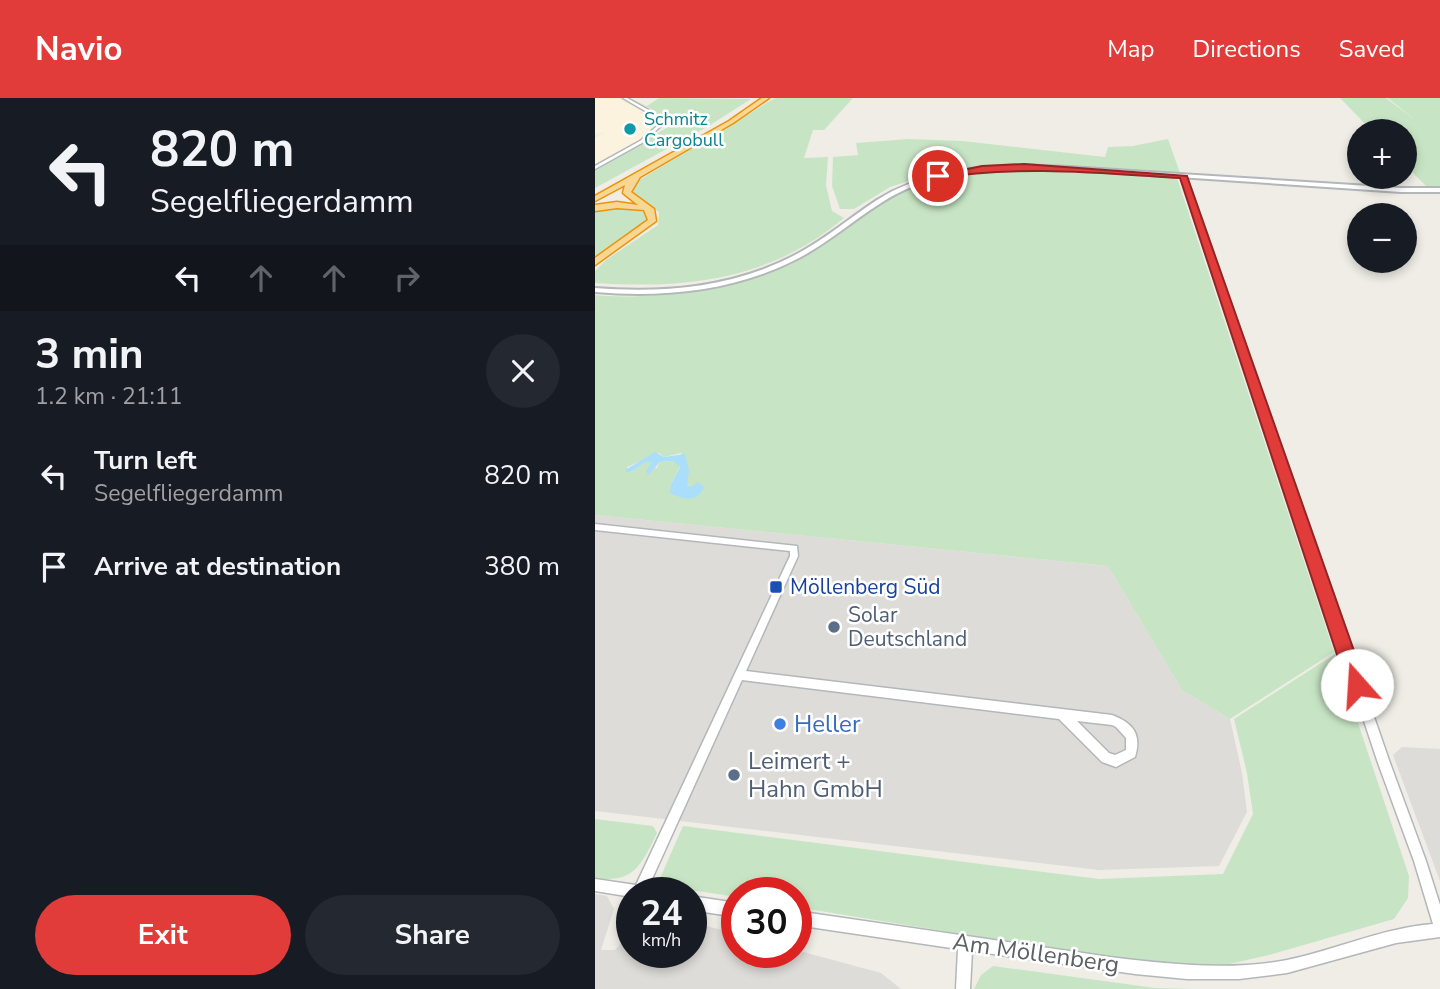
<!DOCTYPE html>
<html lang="en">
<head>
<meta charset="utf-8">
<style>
	body { margin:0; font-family:"Nunito Sans",sans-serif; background:#242831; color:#f1f3f6; height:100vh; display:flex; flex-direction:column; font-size:26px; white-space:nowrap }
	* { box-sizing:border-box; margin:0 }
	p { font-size:23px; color:#9ea1a6 }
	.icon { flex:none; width:38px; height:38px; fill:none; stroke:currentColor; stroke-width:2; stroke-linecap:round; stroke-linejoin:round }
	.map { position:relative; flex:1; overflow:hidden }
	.drawer { display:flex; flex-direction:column; background:#171b24; width:595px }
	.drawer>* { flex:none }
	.top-card { background:#171b24; color:#f1f3f6; overflow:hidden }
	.buttons { position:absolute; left:752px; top:21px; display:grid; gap:14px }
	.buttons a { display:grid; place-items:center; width:70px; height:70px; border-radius:50%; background:#171b24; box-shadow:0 4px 10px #0003; font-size:35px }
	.speed { position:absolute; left:21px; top:779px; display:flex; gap:14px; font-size:35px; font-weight:700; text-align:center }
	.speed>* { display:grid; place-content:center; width:91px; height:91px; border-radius:50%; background:#171b24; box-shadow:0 4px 10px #0003; line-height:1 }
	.speed small { font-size:18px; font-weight:400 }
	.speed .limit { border:10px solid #d22; background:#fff; color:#111 }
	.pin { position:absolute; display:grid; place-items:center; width:60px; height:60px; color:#fff; margin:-30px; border:4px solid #fff; border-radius:50%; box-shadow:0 2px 7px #0007 }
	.me { position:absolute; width:77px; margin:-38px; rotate:341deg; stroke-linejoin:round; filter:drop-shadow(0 0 5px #0008) }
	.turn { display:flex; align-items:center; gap:24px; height:147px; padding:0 35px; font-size:32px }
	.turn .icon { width:91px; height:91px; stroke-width:2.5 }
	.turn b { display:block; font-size:49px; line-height:60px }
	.lanes { display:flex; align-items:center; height:66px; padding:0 35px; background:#0003; justify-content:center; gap:35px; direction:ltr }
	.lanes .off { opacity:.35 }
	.round { display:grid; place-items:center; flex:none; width:74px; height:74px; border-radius:37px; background:#242831 }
	.head { display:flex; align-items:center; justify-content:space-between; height:119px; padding:0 35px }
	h1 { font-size:42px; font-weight:700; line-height:52px }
	.action { display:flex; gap:14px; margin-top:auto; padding:14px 35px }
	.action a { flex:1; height:80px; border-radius:42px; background:#e13b3a; color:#fff; font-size:28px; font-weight:700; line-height:80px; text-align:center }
	.action a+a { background:#242831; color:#f1f3f6 }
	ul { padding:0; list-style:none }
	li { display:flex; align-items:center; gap:21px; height:91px; padding:0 35px }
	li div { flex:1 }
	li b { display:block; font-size:26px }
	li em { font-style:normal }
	header { display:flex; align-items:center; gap:42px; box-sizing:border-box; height:98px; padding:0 35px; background:#e13b3a; color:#fff }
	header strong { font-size:33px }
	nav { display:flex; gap:38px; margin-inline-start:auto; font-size:24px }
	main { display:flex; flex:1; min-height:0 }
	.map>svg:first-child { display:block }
</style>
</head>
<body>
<header>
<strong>Navio</strong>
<nav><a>Map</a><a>Directions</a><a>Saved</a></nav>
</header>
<main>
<section class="drawer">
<div class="top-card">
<div class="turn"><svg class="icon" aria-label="left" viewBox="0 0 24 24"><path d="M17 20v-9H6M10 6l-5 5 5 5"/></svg><div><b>820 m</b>Segelfliegerdamm</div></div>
<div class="lanes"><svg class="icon" aria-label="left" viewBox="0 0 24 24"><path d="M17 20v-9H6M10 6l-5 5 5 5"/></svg><svg class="icon off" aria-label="ahead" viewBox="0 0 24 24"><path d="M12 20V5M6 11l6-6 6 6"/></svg><svg class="icon off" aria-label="ahead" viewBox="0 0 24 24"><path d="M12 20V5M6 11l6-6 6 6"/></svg><svg class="icon off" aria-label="right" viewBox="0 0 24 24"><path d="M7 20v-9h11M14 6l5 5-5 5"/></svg></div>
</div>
<div class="head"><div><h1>3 min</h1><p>1.2 km · 21:11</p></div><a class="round"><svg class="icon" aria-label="close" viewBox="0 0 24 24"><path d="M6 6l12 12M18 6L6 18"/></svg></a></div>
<ul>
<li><svg class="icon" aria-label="left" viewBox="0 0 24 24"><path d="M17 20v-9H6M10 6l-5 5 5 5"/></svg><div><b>Turn left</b><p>Segelfliegerdamm</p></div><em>820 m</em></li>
<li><svg class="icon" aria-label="arrive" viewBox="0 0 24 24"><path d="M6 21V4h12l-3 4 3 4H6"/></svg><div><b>Arrive at destination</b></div><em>380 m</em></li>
</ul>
<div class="action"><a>Exit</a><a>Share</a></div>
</section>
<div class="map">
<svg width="845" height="891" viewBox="0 0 845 891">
	<rect width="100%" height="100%" fill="#efede6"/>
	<polygon fill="#fcf3de" points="0,0 23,0 51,15 58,26 51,38 41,45 0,67 0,40 9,35 0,36"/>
	<g fill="#dedcd8">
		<polygon points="0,417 513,468 587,592 635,621 647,675 652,714 624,768 504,772 0,713"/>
		<polygon points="807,649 845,651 845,783 798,657"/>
		<polygon points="0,796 12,798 19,811 6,852 20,852 37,832 37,854 96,854 96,824 142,836 142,854 201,852 286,875 306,891 0,891"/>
	</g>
	<g fill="#c7e5c4" fill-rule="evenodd">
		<polygon points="64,0 156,1 112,29 0,90 0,72 85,22 65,19 55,10 35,1 52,8"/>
		<path d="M180 0H258L229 32H218L209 60 233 59 231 87 237 113 249 120C175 182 92 191 0 185V173L11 162 63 127 64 114 37 97V89L46 81Z"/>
		<polygon points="745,0 791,0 820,22 793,0 845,0 845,89 833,90 810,67 810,33 777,33"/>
		<polygon points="313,41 367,43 510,59 513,49 538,48 573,41 585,75 402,66 359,71 329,78 295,89 259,111 245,111 237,88 238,59 263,57 261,45"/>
		<path d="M410 71 582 80 739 554 635 621 587 592 513 468 0 417V197C64 204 162 185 218 153 241 140 260 120 282 105 320 80 365 75 410 71ZM64 355 69 359 86 355 92 387 96 389 76 386 85 368 78 363 65 364 61 371 58 364H51L34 375 32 369Z"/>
		<polygon points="18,109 42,111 51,116 52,121 22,146 0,160 0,112"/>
		<polygon points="740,556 814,778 813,800 799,821 674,857 621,869 557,867 201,809 201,794 142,794 142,799 62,787 88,728 504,781 628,776 658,716 652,675 639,621"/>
		<path d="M0 721 58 728 62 735C47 766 39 786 0 780Z"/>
		<polygon points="398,868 560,890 600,891 379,891 386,877"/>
	</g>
	<path fill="#abdefb" d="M60 354 69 359 90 356 94 373 92 387 96 389 103 384 109 389C102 405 89 402 75 395L76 386 85 369 78 363 65 364 53 377 51 373 57 364H51L34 375 30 372Z"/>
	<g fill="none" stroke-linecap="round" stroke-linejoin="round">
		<g stroke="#b3b7ba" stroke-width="3">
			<g id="minor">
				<polygon points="28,0 32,0 59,15 66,28 47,45 0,71 0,68 45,43 62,28 57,17"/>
				<path d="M587 77 591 78 795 665 831 763 845 807V839L801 845 692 875 644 881H592L540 876 377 853 375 891H361L363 851 201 827V813L515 859C573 866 633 873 692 862 741 852 787 830 838 826L819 763 783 665Z"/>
				<path d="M0 426 202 448 203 458 151 573 517 617C538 625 547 636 540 659L521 669 507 664 464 621 147 582 52 792V794H37V799L0 793V781L41 787 195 458V453L0 432ZM482 623 517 627 521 629 531 640V652L520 657 514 655Z"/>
				<polygon points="96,798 142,805 142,819 96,812"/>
			</g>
		</g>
		<g stroke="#b3b7ba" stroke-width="4">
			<path id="tertiary" d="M425 67 474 69 806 90H845V94H806L449 70C393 70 335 73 286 105 257 123 232 146 202 161 140 193 69 200 0 194V190C67 195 136 190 198 158 228 143 253 121 282 102 325 75 375 69 425 67Z"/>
		</g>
		<g stroke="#eb940b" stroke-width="3">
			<polygon id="motorway" points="167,0 174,0 138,25 45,79 36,94 59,111 61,123 0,167 0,160 53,122 49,112 22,110 0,113 0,107 22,104 43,107 28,95 30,87 0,103 0,98 134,23"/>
		</g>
		<use href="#minor" fill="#fff" fill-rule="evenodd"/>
		<use href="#tertiary" fill="#fff" fill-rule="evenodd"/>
		<use href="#motorway" fill="#f8d795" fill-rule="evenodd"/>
	</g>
	<path fill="#e13b3a" stroke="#922626" stroke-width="2" d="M429 66 592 78 771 587 768 593 762 596 755 593 752 587 585 80C504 75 424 67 343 80L339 78 387 68Z"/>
	<circle fill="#0f9aa8" stroke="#fff" stroke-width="2.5" cx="35" cy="31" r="7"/>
	<rect fill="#1a4fb4" stroke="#fff" stroke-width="2.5" x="174" y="482" width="14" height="14" rx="3.5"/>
	<g fill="#5c6f8a" stroke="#fff" stroke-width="2.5">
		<circle cx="239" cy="529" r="7"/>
		<circle cx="139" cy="677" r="7"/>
	</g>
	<circle fill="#3f7fe0" stroke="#fff" stroke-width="2.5" cx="185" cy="626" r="7"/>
	<g text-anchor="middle" stroke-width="5" stroke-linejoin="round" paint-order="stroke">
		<g font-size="18" fill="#0d838f" stroke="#fff" text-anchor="start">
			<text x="49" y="27">Schmitz<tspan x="49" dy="21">Cargobull</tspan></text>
		</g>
		<g font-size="21" fill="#164399" stroke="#fff" text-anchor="start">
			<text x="195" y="496">Möllenberg Süd</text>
		</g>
		<g font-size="21" fill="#4e5e75" stroke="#fff" text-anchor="start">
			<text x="253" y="524">Solar<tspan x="253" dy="24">Deutschland</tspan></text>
		</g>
		<g font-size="24" fill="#366cbe" stroke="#fff" text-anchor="start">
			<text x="199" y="634">Heller</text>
		</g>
		<g font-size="24" fill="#4e5e75" stroke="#fff" text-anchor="start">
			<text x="153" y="671">Leimert +<tspan x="153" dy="28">Hahn GmbH</tspan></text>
		</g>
		<g font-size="24" fill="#5e6266" stroke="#fff">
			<text transform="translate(441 855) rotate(8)" y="8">Am Möllenberg</text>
		</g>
	</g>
</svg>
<div class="buttons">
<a>+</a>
<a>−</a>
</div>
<div class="speed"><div>24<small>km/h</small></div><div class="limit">30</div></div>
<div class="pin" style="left:343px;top:78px;background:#d93025"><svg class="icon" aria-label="arrive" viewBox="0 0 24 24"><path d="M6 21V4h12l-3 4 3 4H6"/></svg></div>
<svg class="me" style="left:762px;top:587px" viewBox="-20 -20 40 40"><circle r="19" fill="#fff"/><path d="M0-13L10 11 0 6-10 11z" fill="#e13b3a"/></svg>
</div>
</main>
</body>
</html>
